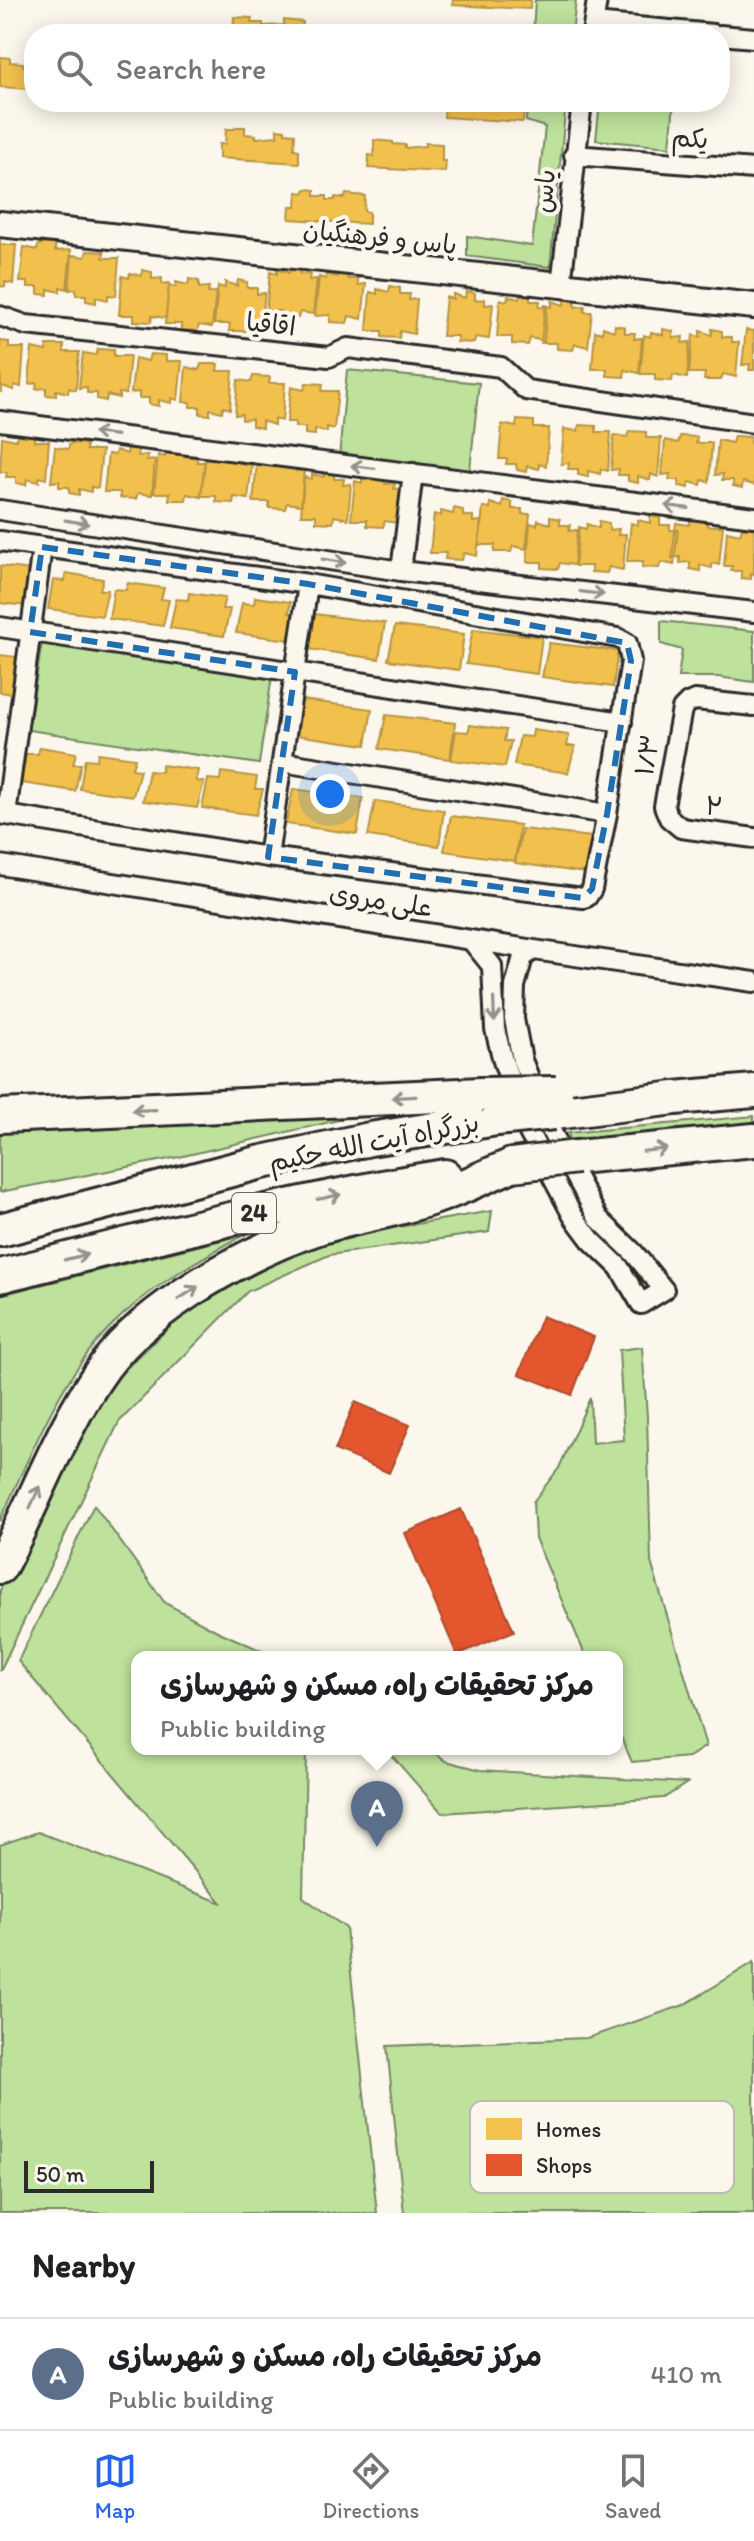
<!DOCTYPE html>
<meta charset="utf-8">
<style>
:root{--surface:#fff;--page:#f6f6f6;--text:#202124;--muted:#757577;--line:#e0e0e0;--accent:#2563eb}
body{margin:0;font-family:Itim,"Playpen Sans Arabic",sans-serif;background:var(--page);color:var(--text)}
.scale{position:absolute;left:24px;bottom:20px;width:130px;box-sizing:border-box;padding-left:8px;border:4px solid #2b2b2b;border-top:0;font-size:22px;line-height:28px;white-space:nowrap;color:#2b2b2b;-webkit-text-stroke:6px #fbf7ec;paint-order:stroke}
.you{position:absolute;left:330px;top:794px;width:28px;height:28px;margin:-20px;border:6px solid #fff;border-radius:50%;background:#1a73e8;box-shadow:0 0 0 12px #1a73e833}
.badge{display:grid;place-items:center;width:52px;height:52px;border-radius:50%;background:var(--accent);color:#fff;font-size:26px;font-weight:700}
.pin{position:absolute;translate:-50% -66px;filter:drop-shadow(0 2px 4px #0008)}
.pin::after{content:'';position:absolute;top:42px;width:28px;height:24px;background:inherit;clip-path:polygon(0 0,100% 0,50% 100%)}
.popup{position:absolute;left:131px;top:1651px;width:492px;height:104px;box-sizing:border-box;display:grid;place-content:center;border-radius:16px;background:var(--surface);filter:drop-shadow(0 2px 6px #0005);font-size:26px;white-space:nowrap;color:var(--muted)}
.popup b{font-size:30px;color:var(--text)}
.popup::after{content:'';position:absolute;left:50%;top:100%;margin-left:-16px;border:16px solid transparent;border-top-color:var(--surface)}
.list{margin:0;padding:0;list-style:none}
h2{display:flex;justify-content:space-between;align-items:center;height:104px;margin:0;padding:0 32px;font-size:34px}
h2 small{font-size:26px;font-weight:400;color:var(--muted)}
.list li{display:grid;grid-template-columns:52px 1fr auto;gap:24px;align-items:center;box-sizing:border-box;height:112px;padding:0 32px;border-top:2px solid var(--line)}
.list b{display:block;font-size:30px;white-space:nowrap}
.list p{margin:0;font-size:26px;white-space:nowrap;color:var(--muted)}
.list em{font-size:26px;font-style:normal;color:var(--muted)}
.icon{flex:none;width:44px;height:44px;fill:none;stroke:currentColor;stroke-width:2;stroke-linecap:round;stroke-linejoin:round}
.map{position:relative;flex:none;width:754px;height:2213px;overflow:hidden}
.search{position:absolute;background:var(--surface);box-shadow:0 4px 20px #0003;left:24px;right:24px;top:24px;height:88px;display:flex;align-items:center;gap:20px;box-sizing:border-box;padding:0 28px;border-radius:32px;color:var(--muted);font-size:30px}
.sheet{height:216px;background:var(--surface)}
nav{display:flex;justify-content:space-around;align-items:center;box-sizing:border-box;height:112px;border-top:2px solid var(--line);background:var(--surface);font-size:22px;color:var(--muted)}
nav a{display:grid;justify-items:center;gap:4px}
nav .on{color:var(--accent)}
.map>svg:first-child{display:block}
</style>
<div class="map">
<svg width="754" height="2213" viewBox="0 0 754 2213">
<rect width="100%" height="100%" fill="#fbf7ec"/>
<filter id="ink" filterUnits="userSpaceOnUse"><feTurbulence type="fractalNoise" baseFrequency=".0125" numOctaves="2"/><feDisplacementMap in="SourceGraphic" scale="16" xChannelSelector="R" yChannelSelector="G"/><feConvolveMatrix kernelMatrix="1 2 1 2 8 2 1 2 1" color-interpolation-filters="sRGB"/></filter>
<g filter="url(#ink)">
<path fill="#bee29c" stroke="#748664" stroke-width="2" d="M535,0H576L572,34H533Z
M527,102H566L550,267L467,256V236L532,246L545,127L526,121Z
M600,102H674L670,147L596,140Z
M347,370L479,383L470,470L339,458Z
M661,621L754,631V682L718,677H678L682,650L661,644Z
M42,642L272,676L259,764L28,730Z
M287,1116L343,1119L179,1157L0,1192V1127Z
M754,1116V1126L572,1144L568,1133Z
M492,1211L489,1232L329,1255L248,1291L119,1422L0,1671V1590L20,1556L54,1476L110,1384L182,1315L254,1268L303,1247L358,1234Z
M246,1234C197,1260 148,1288 109,1328C59,1380 30,1456 0,1521V1295Z
M642,1347L647,1416L651,1562L706,1746L689,1757L632,1762L617,1728V1657H586L535,1538L533,1502L559,1468L590,1398L592,1443L624,1440L619,1350Z
M94,1505L165,1603L219,1632L276,1657H137V1749H306L303,1897L346,1928L377,2213H0V1845L38,1832L222,1903L18,1661Z
M386,1749H431L446,1761L481,1770L687,1783L664,1798L442,1813Z
M754,1962V2213H404L387,2046L587,2038L684,2005Z"/>
<path fill="#f2c14e" stroke="#b69444" stroke-width="2" d="M453,0H531L530,9L452,5Z
M234,17L252,18L251,23H263V26L284,25V20L303,22L302,34H227V32H233Z
M0,57L10,58V62L23,63V66H31L32,64H34V89L0,87Z
M452,102H519V109H524L523,122L444,117L445,104H451Z
M236,127H245V134L256,135V138L277,136V129L285,130V133L295,134L294,149L299,150V163L219,158V144H225L226,129H235Z
M374,140L393,142V144L405,145V148L425,146V143L442,144V161H446L445,172L368,168L369,155L374,156Z
M306,189L315,190V196H327V200H335V197L345,198L346,194L365,196L364,211L369,212V224L289,219L290,206H296L297,192L304,193Z
M0,239V245H16L13,284L5,282V287L0,286Z
M39,244H55V251L71,250L67,289L60,287V292L48,289V295L38,294V287H28V282H20L24,247L37,250Z
M87,251L104,252L103,258H119L116,296L108,295V300L96,297V303L86,301V295H76V289L69,290L72,255L85,257Z
M290,266L300,268V274H310L309,280L317,279L313,314L300,312L298,318L282,317V311H266L270,272L277,274V269L289,273Z
M142,270L152,272V279L162,278V284L169,283L166,318L152,316L151,322L134,321V315H119L122,276L129,278L130,273L142,276Z
M338,271L348,273V279H358V285L366,284L362,319L349,316L347,323L330,322V315L315,316L319,277L326,279V274L338,277Z
M189,279L199,281V288L209,287L208,293L216,292L212,327L199,325L197,331L181,330V324H165L169,285L176,287V282L188,285Z
M238,280L247,282V288H257V294L265,293L261,328L248,325L246,331H229L230,324H214L218,286L225,288V282L237,286Z
M390,286L400,288V294H410L409,300L417,299L414,334L400,331L399,338L382,337V331H367L370,292L377,294V289L389,292Z
M466,291L475,293V300L485,299V305L493,304L489,339L476,337L474,343L457,342L458,336H442L446,297L453,299V294L465,298Z
M520,293L530,295V301H540L539,307L547,306L544,341L530,338L528,345L512,344V337H497L500,299L507,301L508,296L520,299Z
M565,298L575,300V307L585,306L584,312H592L588,347L575,344L573,350L557,349V343H541L545,305L552,307V301L564,305Z
M615,325L625,327V333H635L634,339L642,338L639,373L625,370L624,377L607,376V369H592L595,331L602,333L603,327L614,331Z
M663,329L673,331V338L683,337L682,343L690,342L687,378L673,375L672,381L655,380V374H640L644,335L650,337L651,332L663,335Z
M712,329L722,331V337H732V342H739L736,377L723,374L721,380H704L705,373H689L693,335L700,337V331L712,335Z
M746,330L754,331V370H749L750,364L742,365Z
M0,341L9,342V348H24L21,387L14,385V390L2,386L1,393Z
M47,345H64V352H79L76,390L69,388L68,393L56,390V396L46,395V388L36,389L37,383L29,384L32,348L46,351Z
M98,349L114,350V356H130L126,394L119,393V398L107,395L106,401L97,399V393H87V387L79,388L83,353L96,355Z
M150,354L166,355V361H182L178,400L171,398V403L159,400V406L149,404V398H139V392L131,393L135,358L148,361Z
M201,364H218L217,371H233L230,409L223,407L222,412L210,409V415L200,414V407H190V402H183L186,367L199,370Z
M253,376L270,377L269,383H285L282,421L274,419V425L262,421V428L252,426V419L242,420V414L235,415L238,380L251,382Z
M306,383L323,384L322,391H338L334,429L327,427V432L315,429V435L305,434V427H295V422H287L291,387L304,390Z
M517,420L534,421V428H549L546,466L539,464V469L527,466L526,472L517,470L516,464H506L507,459H499L502,424L516,427Z
M579,425L596,426V432H611L608,471L601,469L600,474L588,471V477L578,475V469H568L569,463L561,464L564,429L578,431Z
M629,431L646,432V438H661L658,477L651,474L650,480L638,476V483L628,481V475H618L619,469L611,470L614,435L627,437Z
M18,434H34V441H49L46,479L39,477V482L27,479L26,485L16,483V477H6L7,472H0L2,437L16,440Z
M680,436L697,437L696,443H712L709,482L702,480L701,485L689,482V488L679,486V480H669L670,474L662,475L665,440L678,443Z
M734,436L750,437V443H754V485L743,482L742,488L733,486V480H722L723,474L715,475L718,440L732,443Z
M70,443L86,444V450H102L98,488L91,487V492L79,489V495L69,493V487H59V481L51,482L55,447L68,449Z
M128,447L138,449V456L148,455L147,461L155,460L152,495L138,493L136,499L120,498V492H104L108,454L115,455L116,450L127,454Z
M177,449L187,450V457H197V462H205L201,497L187,494L186,500H169L170,493H154L158,455L165,457V452L177,455Z
M212,454L244,459V465L252,464L248,499L234,497L233,503L216,502V496H201L205,457L212,459Z
M264,460L297,465L296,471L304,470L301,505L287,503L285,509L269,508V502H253L257,463L264,465Z
M324,471L334,473V479H344L343,485L351,484L348,519L334,516L333,523L316,522V515H301L304,477L312,479V474L324,477Z
M375,475L384,477L385,484L395,483L394,489L402,488L398,523L385,521L383,527L367,526V520H351L355,481L362,483V478L374,481Z
M503,500L512,502V509H522V514H530L526,549L513,546L511,552H494L495,545H479L483,507L490,509V503L502,507Z
M454,508L463,510V516H473V522L481,521L477,556L464,553L462,560L445,559L446,553H430L434,514L441,516V511L453,514Z
M650,516L660,518V525H670V530H678L674,565L661,562L659,568L642,567L643,561H627L631,523L638,525V520L650,523Z
M550,517L560,519V525H570L569,531L577,530L574,565L560,563L558,569L542,568V562H527L530,523L537,525L538,520L550,524Z
M691,519L707,520V526H723L719,565L712,563V568L700,565V571L690,569V562L680,563V557L672,558L676,523L689,525Z
M599,521L609,523V530L619,529L618,535L626,534L623,570L609,567L607,573L591,572V566H575L579,527L586,529L587,524L599,528Z
M742,528H754V574L751,573V579L741,578V571H731L732,566H724L727,531L740,534Z
M0,566L32,570L26,606L0,603Z
M66,573L103,579L100,590H108L102,616L48,609L53,580L65,581Z
M128,583L164,588L161,599L169,600L163,626L109,619L114,589L126,590Z
M189,593L225,598L222,609H230L224,636L170,628L176,599L188,600Z
M255,597L291,602L289,613L297,614L290,640L236,633L242,603L254,604Z
M315,614L385,623L379,659L308,649Z
M395,626L464,634L459,670L388,660Z
M473,629L542,637L537,674L466,664Z
M549,643L618,651L613,687L542,677Z
M0,655L17,657L12,694L0,692Z
M302,700L372,709L366,745L295,735Z
M386,715L455,723L450,759L379,749Z
M470,725L506,730L504,741H511L505,767L451,760L456,731L468,732Z
M533,730L569,735L567,746H575L568,773L514,765L520,736L532,737Z
M40,747L76,753L73,764H81L75,791L21,783L26,754H38Z
M98,753L135,758L132,769L140,770L133,796L80,789L85,759L97,760Z
M162,765L198,770L196,781L204,782L197,808L143,801L149,771L161,772Z
M221,772L257,777L255,789H263L256,815L202,808L208,779L220,780Z
M293,789L363,798L357,834L286,824Z
M375,801L444,810L439,846L368,836Z
M451,816L520,825L515,861L444,851Z
M522,829L591,837L586,873L515,863Z"/>
<path fill="#e4572e" stroke="#ac4a2d" stroke-width="2" d="M542,1316L594,1337L572,1395L519,1374Z
M355,1402L410,1425L389,1473L335,1450Z
M461,1509L514,1631L457,1655L405,1533Z"/>
<g fill="none" stroke-linecap="round" stroke-linejoin="round">
<g stroke="#2b2b2b" stroke-width="24">
<path id="street" d="M594,23L713,34
M592,34L597,0
M720,35L754,38
M574,155L754,169
M561,285L582,102
M0,316L26,325L329,357L348,348L501,367L526,390L754,423
M0,421L754,517
M0,510L401,571L754,612
M0,541L308,584L618,638L627,643L631,661L607,814L592,889L587,897L583,898L268,857L0,814
M401,571L413,473
M0,627L622,722
M754,706L695,700L688,703L682,709L664,806L669,818L681,828L754,838
M282,762L607,814
M6,815L42,547
M268,857L308,584
M0,865L534,950L754,982
M471,940L492,966L495,1029L503,1061L527,1129L573,1216L591,1240L619,1267L641,1304L664,1290L634,1253L598,1218L549,1127L522,1060L514,1019L515,986L523,957L534,950"/>
</g>
<g stroke="#2b2b2b" stroke-width="30">
<path id="secondary" d="M0,224L754,306"/>
</g>
<g stroke="#2b2b2b" stroke-width="38">
<path id="highway" d="M554,1113L675,1098L754,1091
M0,1116L482,1094
M577,1157L754,1140
M0,1230L258,1163L370,1139L497,1119
M0,1276C148,1239 295,1200 445,1176
M0,1567C36,1501 60,1428 104,1367C148,1306 250,1250 321,1227C358,1216 397,1211 433,1198C460,1189 486,1176 512,1165"/>
</g>
<use href="#street" stroke="#fbf7ec" stroke-width="18"/>
<use href="#secondary" stroke="#fbf7ec" stroke-width="24"/>
<use href="#highway" stroke="#fbf7ec" stroke-width="32"/>
<g stroke="#2b2b2b" stroke-width="38" stroke-linecap="butt">
<path id="highway-bridge" d="M482,1094L556,1093
M497,1119L554,1113
M512,1165L577,1157"/>
</g>
<use href="#highway-bridge" stroke="#fbf7ec" stroke-width="32"/>
</g>
<defs><path id="oneway-shaft" d="M-6 0H5M1.5-3L5.5 0L1.5 3" fill="none" stroke-width="1.6" stroke-linecap="round" stroke-linejoin="round" transform="scale(2)"/></defs>
<g stroke="#93918c">
<use href="#oneway-shaft" transform="translate(105 434) rotate(-173)"/>
<use href="#oneway-shaft" transform="translate(363 467) rotate(-173)"/>
<use href="#oneway-shaft" transform="translate(677 507) rotate(-173)"/>
<use href="#oneway-shaft" transform="translate(77 522) rotate(9)"/>
<use href="#oneway-shaft" transform="translate(334 561) rotate(9)"/>
<use href="#oneway-shaft" transform="translate(592 593) rotate(7)"/>
<use href="#oneway-shaft" transform="translate(494 1010) rotate(88)"/>
<use href="#oneway-shaft" transform="translate(404 1097) rotate(177)"/>
<use href="#oneway-shaft" transform="translate(144 1110) rotate(178)"/>
<use href="#oneway-shaft" transform="translate(655 1150) rotate(-6)"/>
<use href="#oneway-shaft" transform="translate(329 1197) rotate(-12)"/>
<use href="#oneway-shaft" transform="translate(76 1257) rotate(-14)"/>
<use href="#oneway-shaft" transform="translate(188 1293) rotate(-33)"/>
<use href="#oneway-shaft" transform="translate(35 1497) rotate(-65)"/>
</g>
</g>
<path fill="none" stroke="#1f6fb2" stroke-width="6" stroke-dasharray="16 10" stroke-linejoin="round" d="M42,547L308,584L627,643L631,661L607,814L592,889L583,898L268,857L295,672L30,632Z"/>
<g text-anchor="middle" stroke-width="8" stroke-linejoin="round" paint-order="stroke">
<rect fill="#fbf7ec" stroke="#696865" stroke-width="2" x="232" y="1193" width="44" height="40" rx="6"/>
<g font-size="24" font-weight="bold" fill="#2b2b2b">
<text x="254" y="1221">24</text>
</g>
<g font-size="26" fill="#2b2b2b" stroke="#fbf7ec">
<text transform="translate(690 138) rotate(5)" y="9">یکم</text>
<text transform="translate(544 191) rotate(-84)" y="9">یاس</text>
<text transform="translate(380 237) rotate(6)" y="9">پاس و فرهنگیان</text>
<text transform="translate(271 324) rotate(6)" y="9">اقاقیا</text>
<text transform="translate(647 755) rotate(-80)" y="9">۱/۳</text>
<text transform="translate(714 806) rotate(8)" y="9">۲</text>
<text transform="translate(381 900) rotate(9)" y="9">علی مروی</text>
<text transform="translate(374 1142) rotate(-11)" y="9">بزرگراه آیت الله حکیم</text>
</g>
</g>
<rect x="470" y="2101" width="264" height="92" rx="12" fill="#fbf7ec" stroke="#bdbab2" stroke-width="2"/>
<rect x="486" y="2118" width="36" height="22" fill="#f2c14e"/>
<rect x="486" y="2154" width="36" height="22" fill="#e4572e"/>
<g font-size="22" fill="#2b2b2b">
<text x="536" y="2137">Homes</text>
<text x="536" y="2173">Shops</text>
</g>
</svg>
<div class="scale">50 m</div>
<div class="you"></div>
<div class="pin badge" style="left:377px;top:1847px;background:#5c6f8a">A</div>
<div class="popup"><b>مرکز تحقیقات راه، مسکن و شهرسازی</b>Public building</div>
<div class="search"><svg class="icon" aria-label="search" viewBox="0 0 24 24"><circle cx="10" cy="10" r="6"/><path d="M15 15l6 6"/></svg>Search here</div>
</div>
<section class="sheet">
<h2>Nearby<small></small></h2>
<ul class="list">
<li><span class="badge" style="background:#5c6f8a">A</span><div><b>مرکز تحقیقات راه، مسکن و شهرسازی</b><p>Public building</p></div><em>410 m</em></li>
</ul>
</section>
<nav>
<a class="on"><svg class="icon" aria-label="map" viewBox="0 0 24 24"><path d="M3 6l6-2 6 2 6-2v14l-6 2-6-2-6 2zM9 4v14M15 6v14"/></svg>Map</a>
<a><svg class="icon" aria-label="directions" viewBox="0 0 24 24"><path d="M12 3l9 9-9 9-9-9zM9 14v-3h6M13 9l2 2-2 2"/></svg>Directions</a>
<a><svg class="icon" aria-label="saved" viewBox="0 0 24 24"><path d="M7 4h10v16l-5-4-5 4z"/></svg>Saved</a>
</nav>
